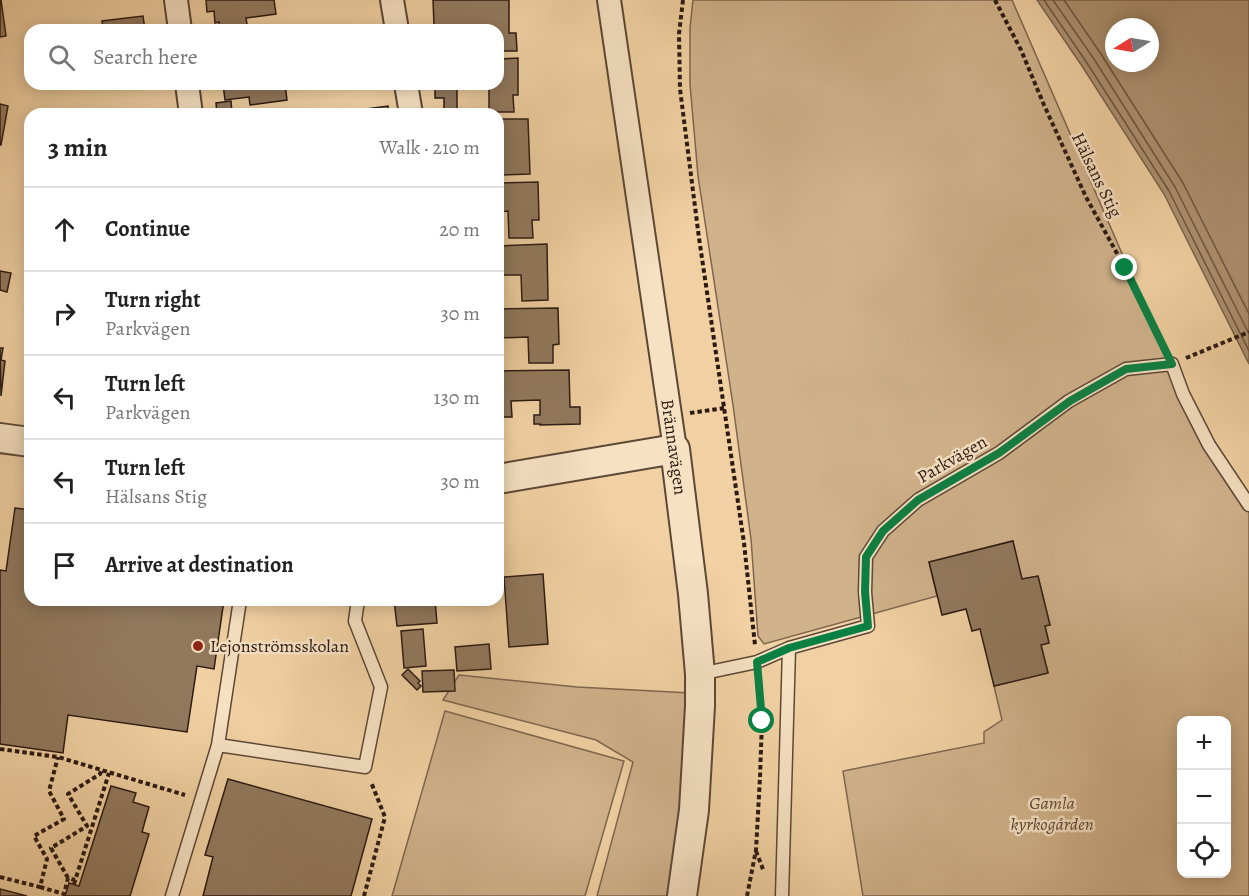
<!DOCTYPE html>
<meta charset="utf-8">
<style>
:root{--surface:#fff;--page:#f2f2f2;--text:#222;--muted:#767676;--line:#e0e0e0}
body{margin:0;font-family:Alegreya,serif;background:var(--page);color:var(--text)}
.controls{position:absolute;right:18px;bottom:18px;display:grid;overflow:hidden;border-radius:12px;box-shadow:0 3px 15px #0003}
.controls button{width:54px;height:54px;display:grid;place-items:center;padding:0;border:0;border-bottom:2px solid var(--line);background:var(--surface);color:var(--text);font:30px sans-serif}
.compass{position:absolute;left:1105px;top:18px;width:54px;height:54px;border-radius:50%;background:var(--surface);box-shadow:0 3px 15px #0003;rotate:259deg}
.stop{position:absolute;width:18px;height:18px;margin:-14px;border:4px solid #0b8043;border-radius:50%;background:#fff}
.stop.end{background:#0b8043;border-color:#fff;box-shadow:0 2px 6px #0008}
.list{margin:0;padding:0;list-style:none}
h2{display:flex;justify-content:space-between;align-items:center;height:78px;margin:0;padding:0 24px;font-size:26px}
h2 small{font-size:20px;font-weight:400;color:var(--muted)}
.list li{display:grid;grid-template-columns:39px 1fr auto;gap:18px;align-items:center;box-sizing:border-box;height:84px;padding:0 24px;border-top:2px solid var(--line)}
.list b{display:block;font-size:22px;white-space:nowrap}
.list p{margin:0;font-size:20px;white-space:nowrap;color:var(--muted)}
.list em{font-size:20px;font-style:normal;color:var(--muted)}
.icon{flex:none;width:33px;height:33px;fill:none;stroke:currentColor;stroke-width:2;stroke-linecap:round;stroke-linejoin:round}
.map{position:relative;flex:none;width:1249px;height:896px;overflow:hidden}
.search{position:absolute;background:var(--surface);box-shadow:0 3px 15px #0003;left:24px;top:24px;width:480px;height:66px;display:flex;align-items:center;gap:15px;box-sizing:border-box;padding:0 21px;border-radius:18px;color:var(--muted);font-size:22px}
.panel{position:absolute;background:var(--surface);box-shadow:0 3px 15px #0003;left:24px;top:108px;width:480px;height:498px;border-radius:18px}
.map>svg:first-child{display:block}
</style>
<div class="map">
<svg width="1249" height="896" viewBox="0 0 1249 896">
<rect width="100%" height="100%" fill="#f1d1a3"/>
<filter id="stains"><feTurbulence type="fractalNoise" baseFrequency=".00333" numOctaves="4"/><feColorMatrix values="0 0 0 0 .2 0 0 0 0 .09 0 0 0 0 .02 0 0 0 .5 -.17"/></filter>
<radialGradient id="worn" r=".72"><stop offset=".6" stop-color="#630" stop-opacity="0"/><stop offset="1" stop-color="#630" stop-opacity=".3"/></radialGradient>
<path fill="#d0b28b" stroke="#7e664f" stroke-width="1.5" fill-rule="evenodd" d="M693,0H1012L1183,394L1249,513V896H863L843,771L984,743V732L1002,720L994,686L1048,673L1041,645L1049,643L1045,626L1050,625L1038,576L1022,579L1012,541L929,562L937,596L764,644L758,636L751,539L733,405L698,176L690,84V28ZM1182,720H1226V874H1182Z
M459,675L577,687L691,693L674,896H597L633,762L596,740L443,700Z
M445,711L624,761L585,896H392Z"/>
<path fill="#ae9372" stroke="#7a634c" stroke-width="1.5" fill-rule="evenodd" d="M1037,0H1249V364L1164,194L1082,66ZM1114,27H1150V63H1114Z"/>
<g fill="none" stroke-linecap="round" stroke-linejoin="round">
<path stroke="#6d5642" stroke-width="1.5" d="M1044,0L1087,63L1169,191L1249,351
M1053,0L1094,59L1175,187L1249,334
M1064,0L1101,54L1183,183L1249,314"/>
</g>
<path fill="#92795e" stroke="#2c1a13" stroke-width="1.5" d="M0,0H1L6,36L0,37Z
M206,0H274L276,14L246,18L248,30H220L219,22L215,23L214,11L207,12Z
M433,0H509V33H516L517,51H498V30H478V26H443V30H425V25H434Z
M143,16L145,30H103L102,21Z
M518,58V95H513L514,112H489V87L457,88V114H444V98H435V86H443V84H498V59Z
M223,84H285L287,100L250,105L249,97L225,100Z
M231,101L232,112L217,114L216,103Z
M0,104L8,106L1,145H0Z
M388,106L389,114H328Z
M498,119H528L530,174L502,175L501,149H498Z
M538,182L539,220H532L533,238H509L508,211L498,212V183Z
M547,244L548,300L522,301L521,275H498V246Z
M0,271L11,273L7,292L0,290Z
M558,308L559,344L553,345V363H529L528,337L498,338V309Z
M0,348H3L1,360L5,361L1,396Z
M569,370L570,407H580V424L540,425V424H534V415H540V400L511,401L512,417H498V371Z
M15,508L30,510V600H224L214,669L197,666L187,732L68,715L63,753L0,744V570L6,571Z
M1013,541L1022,579L1038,576L1050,625L1045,626L1049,643L1041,645L1048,673L994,686L980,629L972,631L966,609L942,615L929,562Z
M543,574L548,644L509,647L504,577Z
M394,600H435L437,623L397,626Z
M423,629L426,666L404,668L401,631Z
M489,644L491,669L457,671L455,647Z
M408,669L420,681L418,683L421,686L417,690L402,675Z
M454,670L455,691L423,692L422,671Z
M228,779L372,819L351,896H203L213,857L205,855Z
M111,786L136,793L133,802L149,807L142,832L149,834L130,896H65L69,883L79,886Z
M0,889L27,896H0Z"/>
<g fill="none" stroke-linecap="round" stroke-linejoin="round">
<g stroke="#5d4837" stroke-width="15">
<path id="service" d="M700,674L757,662L789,648L868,626L865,592L866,557L883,531L918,500L999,453L1069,401L1126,369L1172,364L1183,394L1209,445L1249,505
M218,745L365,767L381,687L355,621L358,600
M172,896L218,745L240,600
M782,896L789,648"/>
</g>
<g stroke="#5d4837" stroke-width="26">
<path id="minor" d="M176,0L180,30
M392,0L397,30
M609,0L675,449
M187,84L191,114
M406,84L411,114"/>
</g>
<g stroke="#5d4837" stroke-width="32">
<path id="tertiary" d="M0,438L30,442
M498,479L675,449L693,594L700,674V706L694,810L682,896"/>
</g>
<path stroke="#2c1a13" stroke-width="4" stroke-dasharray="4.5 3" stroke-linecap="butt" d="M683,0L679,34L680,89L699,238L744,543L755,645
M995,0L1021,50L1044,105L1086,197L1125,268L1165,348
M1186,358L1249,332
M690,413L725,408
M0,749L58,757L185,795
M756,851L764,872
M0,877L40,887L47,859L34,836L64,819L49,791L58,757
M68,878L51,848L87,826L68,794L100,774L102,770
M74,884L109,773
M40,887L64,894L68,878L75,880
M364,896L385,817L371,782
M747,896L756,850L760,777L762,721L758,679"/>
<use href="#service" stroke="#f6e1c3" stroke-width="12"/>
<use href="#minor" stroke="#f6e1c3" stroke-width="22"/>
<use href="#tertiary" stroke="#f6e1c3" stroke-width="28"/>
</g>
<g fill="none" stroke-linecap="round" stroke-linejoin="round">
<path stroke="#0b8043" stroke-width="8" d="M762,721L757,662L789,648L868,626L865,592L866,557L883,531L918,500L999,453L1070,401L1126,369L1172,364L1125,268"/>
</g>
<circle fill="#8f2418" stroke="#f6e1c3" stroke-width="2" cx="198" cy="646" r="6"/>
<g text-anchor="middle" stroke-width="5" stroke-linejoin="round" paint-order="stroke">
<g font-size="18" fill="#2c1a13" stroke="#f6e1c3">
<text transform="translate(1097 175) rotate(64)" y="6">Hälsans Stig</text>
<text transform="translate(674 447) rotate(82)" y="6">Brännavägen</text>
<text transform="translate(952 459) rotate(-30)" y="6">Parkvägen</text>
</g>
<g font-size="18" fill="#2c1a13" stroke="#f6e1c3" text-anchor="start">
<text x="210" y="652">Lejonströmsskolan</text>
</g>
<g font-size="18" font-style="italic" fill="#5d4837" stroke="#f6e1c3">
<text x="1052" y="809">Gamla<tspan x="1052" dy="21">kyrkogården</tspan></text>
</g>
</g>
<rect width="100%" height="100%" filter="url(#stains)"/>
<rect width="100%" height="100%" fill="url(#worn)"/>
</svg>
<div class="controls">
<button>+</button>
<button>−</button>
<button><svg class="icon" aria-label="locate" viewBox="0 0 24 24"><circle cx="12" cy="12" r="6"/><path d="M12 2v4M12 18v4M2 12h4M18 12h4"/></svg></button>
</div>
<svg class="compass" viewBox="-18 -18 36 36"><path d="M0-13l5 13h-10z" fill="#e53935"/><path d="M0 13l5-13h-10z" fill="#767676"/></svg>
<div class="stop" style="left:762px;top:721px"></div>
<div class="stop end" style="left:1125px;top:268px"></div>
<div class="search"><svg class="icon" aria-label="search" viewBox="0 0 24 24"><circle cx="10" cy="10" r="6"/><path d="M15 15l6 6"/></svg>Search here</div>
<section class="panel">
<h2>3 min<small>Walk · 210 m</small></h2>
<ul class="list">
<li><svg class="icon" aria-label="ahead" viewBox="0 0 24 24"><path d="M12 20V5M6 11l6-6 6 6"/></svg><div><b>Continue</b></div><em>20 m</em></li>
<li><svg class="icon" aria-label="right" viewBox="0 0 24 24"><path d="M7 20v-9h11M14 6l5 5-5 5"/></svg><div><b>Turn right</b><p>Parkvägen</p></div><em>30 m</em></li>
<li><svg class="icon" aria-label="left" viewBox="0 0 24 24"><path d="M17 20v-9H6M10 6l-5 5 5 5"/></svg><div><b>Turn left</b><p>Parkvägen</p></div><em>130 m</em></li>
<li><svg class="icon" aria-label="left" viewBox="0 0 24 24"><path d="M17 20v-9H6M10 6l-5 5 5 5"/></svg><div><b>Turn left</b><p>Hälsans Stig</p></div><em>30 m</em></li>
<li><svg class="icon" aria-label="arrive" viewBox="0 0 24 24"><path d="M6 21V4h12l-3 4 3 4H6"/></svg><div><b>Arrive at destination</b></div></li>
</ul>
</section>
</div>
